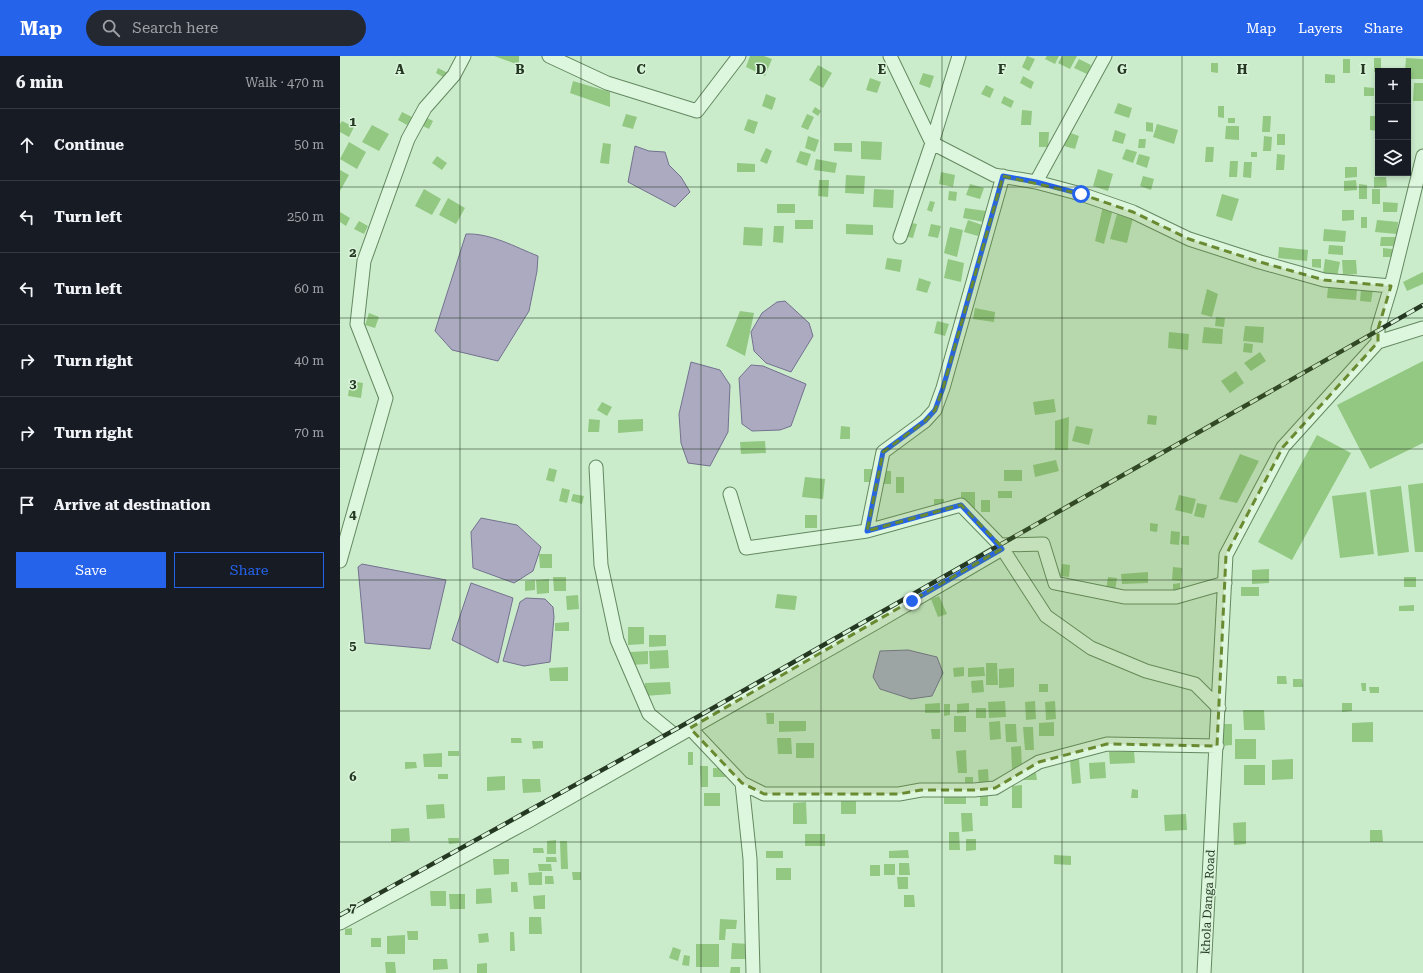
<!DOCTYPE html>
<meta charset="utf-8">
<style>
:root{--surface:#171b24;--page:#242831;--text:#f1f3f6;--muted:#9ea1a6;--line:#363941;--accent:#2563eb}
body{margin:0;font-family:"Roboto Serif",serif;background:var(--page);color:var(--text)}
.controls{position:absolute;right:12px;top:12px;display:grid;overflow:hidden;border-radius:0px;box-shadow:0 2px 6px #0003}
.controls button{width:36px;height:36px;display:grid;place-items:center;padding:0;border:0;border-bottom:1px solid var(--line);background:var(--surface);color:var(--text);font:20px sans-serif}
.stop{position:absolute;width:12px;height:12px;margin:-9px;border:3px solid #2563eb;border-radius:50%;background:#fff}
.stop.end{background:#2563eb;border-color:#fff;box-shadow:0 1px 4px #0008}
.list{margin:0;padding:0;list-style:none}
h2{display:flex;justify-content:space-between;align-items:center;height:52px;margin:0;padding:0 16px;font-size:17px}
h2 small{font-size:13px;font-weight:400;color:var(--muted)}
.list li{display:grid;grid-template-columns:26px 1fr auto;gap:12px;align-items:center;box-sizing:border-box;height:72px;padding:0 16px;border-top:1px solid var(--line)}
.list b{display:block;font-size:15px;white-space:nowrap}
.list em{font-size:13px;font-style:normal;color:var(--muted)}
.actions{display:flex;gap:8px;padding:12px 16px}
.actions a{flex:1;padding:9px 0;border:1px solid var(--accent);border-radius:0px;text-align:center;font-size:14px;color:var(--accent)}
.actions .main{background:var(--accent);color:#fff}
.icon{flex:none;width:22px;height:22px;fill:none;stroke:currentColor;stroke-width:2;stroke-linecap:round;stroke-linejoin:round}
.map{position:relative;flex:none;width:1083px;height:917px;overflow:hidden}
header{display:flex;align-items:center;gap:24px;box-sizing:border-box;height:56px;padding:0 20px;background:var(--accent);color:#fff}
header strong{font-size:19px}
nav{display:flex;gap:22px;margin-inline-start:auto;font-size:14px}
.search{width:280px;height:36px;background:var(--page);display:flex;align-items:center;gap:10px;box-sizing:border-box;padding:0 14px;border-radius:22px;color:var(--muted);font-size:15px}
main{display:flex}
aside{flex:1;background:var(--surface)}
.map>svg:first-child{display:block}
</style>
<header>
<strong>Map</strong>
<div class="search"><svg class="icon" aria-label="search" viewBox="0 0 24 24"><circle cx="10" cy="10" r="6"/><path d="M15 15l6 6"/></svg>Search here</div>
<nav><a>Map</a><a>Layers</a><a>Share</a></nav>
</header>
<main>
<aside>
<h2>6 min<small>Walk · 470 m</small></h2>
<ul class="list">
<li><svg class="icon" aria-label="ahead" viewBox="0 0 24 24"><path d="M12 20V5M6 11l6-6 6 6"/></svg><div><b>Continue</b></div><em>50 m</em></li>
<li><svg class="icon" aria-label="left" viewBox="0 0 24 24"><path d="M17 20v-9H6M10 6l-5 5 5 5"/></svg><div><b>Turn left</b></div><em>250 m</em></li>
<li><svg class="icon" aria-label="left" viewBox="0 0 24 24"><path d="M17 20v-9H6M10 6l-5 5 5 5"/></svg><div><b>Turn left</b></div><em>60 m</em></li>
<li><svg class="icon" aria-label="right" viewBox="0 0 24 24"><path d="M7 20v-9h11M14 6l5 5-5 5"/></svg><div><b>Turn right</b></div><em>40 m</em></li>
<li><svg class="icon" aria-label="right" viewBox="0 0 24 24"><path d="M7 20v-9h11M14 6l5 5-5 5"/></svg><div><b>Turn right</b></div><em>70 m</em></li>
<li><svg class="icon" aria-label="arrive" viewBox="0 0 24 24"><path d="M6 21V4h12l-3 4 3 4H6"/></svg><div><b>Arrive at destination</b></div></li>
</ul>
<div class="actions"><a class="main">Save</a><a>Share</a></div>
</aside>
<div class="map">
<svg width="1083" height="917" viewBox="0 0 1083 917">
<rect width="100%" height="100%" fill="#caeccb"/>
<path fill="#abaac1" stroke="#74718f" d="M295,90L309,95L325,96L329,109L341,121L350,136L335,151L288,126Z
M126,178C151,177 175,191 198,200L197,215L189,255L158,305L112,294L95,275Z
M445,245L469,267L473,280L451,316L426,307L414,295L411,276L422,257L437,246Z
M351,306L380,314L390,329L388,376L370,410L348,407L341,387L339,358Z
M411,309L423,310L466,328L451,370L440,374L412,375L402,368L399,322Z
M141,462L177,469L201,491L193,515L174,527L133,512L131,476Z
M22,508L106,524L90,593L25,587L18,511Z
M131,527L173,542L158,607L112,584Z
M186,542L205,543L213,551L214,561L210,606L184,610L163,605L180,546Z
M568,594L597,601L603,617L592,640L571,643L540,633L533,621L540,595Z"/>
<path fill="#92c882" d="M154,0H179V9Z
M410,0H424L432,3L425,20L406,11Z
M687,0L695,3L689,15L682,11Z
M707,0H719L715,8L705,3Z
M722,0H737L730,13L718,7Z
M1034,2H1041V15H1038V16H1034Z
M1066,2L1083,3V23H1068V15H1065Z
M739,3L751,9L747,18L734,12Z
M1003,3H1010V17H1003Z
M871,7H878V17L871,16Z
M478,9L492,17L483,32L469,24Z
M98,12L108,17L105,22L96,17Z
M583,17L594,20L590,32L579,28Z
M985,18L995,19V27H985Z
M683,20L694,26L691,33L680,27Z
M530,22L541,26L537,37L526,34Z
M233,25L270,36V51L230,37Z
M1068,27H1070V42H1068Z
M1074,27H1083V45H1073Z
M646,29L654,33L650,42L641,38Z
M1024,31L1034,32V40H1024Z
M426,38L436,42L432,54L422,50Z
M664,40L674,45L671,52L661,47Z
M778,47L792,52L789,62L774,57Z
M878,50H884V62L878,61Z
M475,51L481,55L478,60L472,56Z
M682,54L692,55L691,69H681Z
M62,56L72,61L67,69L58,64Z
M286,58L297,61L293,73L282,70Z
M467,58L474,61L468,74L461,71Z
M923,60H931L930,76H922Z
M1030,60H1038V75L1030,74Z
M85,61L93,65L89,73L81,69Z
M888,62H895V67H888Z
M408,63L418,66L414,78L404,74Z
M2,65L14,71L9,81L0,76V68Z
M806,66L813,67V76L806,75Z
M817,68L838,74L834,88L813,81Z
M32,69L49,78L39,95L22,86Z
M886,70H899V84L885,83Z
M775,74L786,78L783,88L772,85Z
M699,76H709L708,91H699Z
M728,76L739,80L735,93L724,90Z
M937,78H945V89H937Z
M468,80L479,84L475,96L465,92Z
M924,80L932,81L931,95H923Z
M799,83H806L805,92H798Z
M521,85L542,86L541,104L521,103Z
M9,86L26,96L17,113L0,103Z
M263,87L271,88L269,108L260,107Z
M494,87H512V96L494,95Z
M866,91H874L873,106H865Z
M426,92L432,95L427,108L420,105Z
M786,93L797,96L793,107L782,103Z
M460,95L471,98L467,110L456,106Z
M911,96H917V101H911Z
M799,98L810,101L807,112L796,108Z
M937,98L945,99L944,114H936Z
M97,100L107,107L102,114L92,107Z
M476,103L497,107L495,117L474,114Z
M890,105H898L897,121H889Z
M904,106H912L911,122L903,121Z
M397,107L415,108V116H397Z
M1005,111H1017V121L1005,122Z
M758,113L773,118L768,135L753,130Z
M0,114L9,119L0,135Z
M601,116L615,119L613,131L599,128Z
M506,119L525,120L524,138L505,137Z
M803,120L814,123L811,134L800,130Z
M1034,121H1046L1047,131L1034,132Z
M479,124H489L488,141L478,140Z
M1016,124L1017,134L1004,135V125Z
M630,128L644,132L640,143L626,139Z
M1019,128L1027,129V143H1019Z
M84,133L101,143L92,159L75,150Z
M534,133L554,134L553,152L533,151Z
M1032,133H1040V148H1032Z
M609,135L617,136L616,145L608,144Z
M882,138L899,143L892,165L876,160Z
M108,142L125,152L116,168L99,159Z
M590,145L595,146L592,156L587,154Z
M1043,146L1058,147L1057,156H1043Z
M437,148H455V157H437Z
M763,150L773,153L764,188L755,185Z
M625,152L646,155L644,166L623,162Z
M1002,154H1014V164L1002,165Z
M0,156L10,162L6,170L0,166Z
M777,158L793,162L787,187L770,183Z
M1021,161H1027V172H1021Z
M455,164H473V173H455Z
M628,164L642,169L638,180L624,176Z
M1037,164L1058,166L1057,178L1035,176Z
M19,165L28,170L24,178L14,173Z
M566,166L577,168L573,182L563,180Z
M506,168L533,169V179L506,178Z
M591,168L601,170L598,182L588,180Z
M434,170H444L443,187L433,186Z
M404,171L423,172L422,190L403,189Z
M610,171L623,174L617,201L604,197Z
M984,173L1006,175L1005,186L983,185Z
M1041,181H1055V190H1040Z
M989,189L1003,190V199L988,198Z
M939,191L968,194L967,205L938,202Z
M1043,192L1052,193V201H1043Z
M547,202L562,204L560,216L545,213Z
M608,203L624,207L621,226L604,222Z
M972,203H981V212L972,211Z
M985,203L1000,206L997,221L983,218Z
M1002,204H1016L1017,218L1003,219Z
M1083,216V228L1067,235L1063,226Z
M579,222L591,226L587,237L576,234Z
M988,231L1017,234L1016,244L987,242Z
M867,233L878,238L872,261L861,258Z
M1021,233L1033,234L1031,246L1020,245Z
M635,252L655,256L654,266L633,263Z
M400,255L414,257L405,300L386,290Z
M29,257L39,261L35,272L25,269Z
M876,261L885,262L884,271L875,270Z
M597,265L609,268L605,280L594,277Z
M905,270L924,271L923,287L903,285Z
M864,271L883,273L882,288L862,287Z
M829,276L849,278L848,294L828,292Z
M904,287L913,288L912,297L903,296Z
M920,296L926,305L911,315L904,307Z
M1083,305V387L1030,413L997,349Z
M896,315L904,327L890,337L881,325Z
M10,325L23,327L21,342L8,340Z
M714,343L716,356L695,359L693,346Z
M262,346L272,351L267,360L257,354Z
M808,359L817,360L816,369L807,368Z
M729,361L728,394H715V365Z
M249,363L260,364L259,376H248Z
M303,363V375L278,377V364Z
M501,370L510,371V383H500Z
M736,370L753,373L749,389L732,385Z
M977,379L1011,397L952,504L918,486Z
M425,385L426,397L401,398L400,386Z
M900,398L919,405L897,447L879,443Z
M716,404L719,415L695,421L693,409Z
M209,412L217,414L214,426L206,424Z
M524,413H532V426H524Z
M664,414H682V425H664Z
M538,415H551V428H538Z
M465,421L485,423L483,443L462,441Z
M556,421H564V437H556Z
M1083,427V496H1075L1068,429Z
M1061,430L1069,496L1038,500L1030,434Z
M222,432L230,434L227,447L219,445Z
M658,435H672V442H658Z
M621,436H635V459H621Z
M1026,436L1034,498L1000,502L992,440Z
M233,438L244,440L242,448L231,445Z
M839,439L856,443L852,458L835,454Z
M594,443H604V453H594Z
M641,444H650V456H641Z
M857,447L867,449L864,462L854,460Z
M465,459H477V472H465Z
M810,467L818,468L817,476L810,475Z
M831,475L840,476L839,489L830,488Z
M842,480H849V489L841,488Z
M199,498H212V512H200Z
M722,508L730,509L729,521L720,520Z
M833,511L842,512L841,525L832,524Z
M929,513V527L912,528V514Z
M808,516V527L782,528L781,518Z
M213,521H226V535H214Z
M768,521L777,522L775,535L766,534Z
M1064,521H1076V531H1064Z
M209,523V537L197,538L196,524Z
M195,524V534L185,535V525Z
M840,527V537L833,538V528Z
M901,531H919V540H901Z
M437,538L457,540L455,554L435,552Z
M238,539L239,553L227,554L226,540Z
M599,540L607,558L598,561L591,543Z
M1074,549V555H1059V550Z
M229,566V575H215V567Z
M288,571H304V588L288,589Z
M309,579H326V590L309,591Z
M328,594L329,612L310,613L309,595Z
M308,595V608L290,609V596Z
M646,607H657L658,629H646Z
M228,611V625H210L209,612Z
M624,611V620L614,621L613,612Z
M644,611L645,620L628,621V612Z
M674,612V631L659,632V613Z
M937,620H946L947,628H937Z
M953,623H962L963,631H953Z
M643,624L644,636L632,637L631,625Z
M330,626L331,638L305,640V627Z
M1021,627H1026V635H1022Z
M699,628H708V636H699Z
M1029,631H1039V637H1030Z
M665,645L666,661L649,662L648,646Z
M695,645L696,663L686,664L685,646Z
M715,645L716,663L706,664L705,646Z
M600,647V657H585V648Z
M629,647V656L617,657V648Z
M1002,647H1012V655L1002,656Z
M604,648H610V659L604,660Z
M636,652H646V662H636Z
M903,654H924L925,674H904Z
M426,657H434V668H427Z
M614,660H626V676H614Z
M439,665H466V675L439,676Z
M660,665L661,683L650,684L649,666Z
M714,666V680H699V667Z
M1033,666V686H1012V667Z
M665,668H676L677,686H666Z
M880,668H892V689L880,690Z
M683,671H693L694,694H685Z
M591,673H600V683H592Z
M171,682H181L182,687H171Z
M437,682H451L452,698H438Z
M895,683H916V703H895Z
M192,685H203V692L193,693Z
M456,687H474V702H456Z
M681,690L682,713H672L671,691Z
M626,694L627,717H618L616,695Z
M108,695H119V700H108Z
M794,695L795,707L770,708L769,696Z
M348,696H353V709H348Z
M102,697V711H84L83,698Z
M739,703L741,727L732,728L730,704Z
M953,703V723L932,724V704Z
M65,706H76L77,712L65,713Z
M765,706L766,722L750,723L749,707Z
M904,709H925V729H904Z
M360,710H368V731H361Z
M373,712H386V721H373Z
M648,713L649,731L639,732L638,714Z
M683,717H696L697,724H684Z
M98,718H108V723H98Z
M165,720V734L147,735V721Z
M625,721H633V732H625Z
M182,723H200L201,736L183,737Z
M682,729V752H672V730Z
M792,733L798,734V742H791Z
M364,737H380V750H364Z
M604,737H626V748H604Z
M648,738V750H640V739Z
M501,743H516V758H501Z
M466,746L467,768H453V747Z
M104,748L105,762L87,763L86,749Z
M621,757H632L633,775L622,776Z
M846,758L847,774L825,775L824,759Z
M906,766V788L894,789L893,767Z
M69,772L70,785L51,786V773Z
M1030,774H1042L1043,786H1030Z
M609,776H619L620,794H609Z
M465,778H485V790H465Z
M108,782H119V787L109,788Z
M626,783H636V794L626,795Z
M216,784V798H207V785Z
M220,785H227L228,813H221Z
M193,792H203L204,797H193Z
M568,794L569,802H549V795Z
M426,795H443V802H426Z
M714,799L731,800V809L714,808Z
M206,801H216L217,806H206Z
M153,803H169V818L154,819Z
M559,807H569L570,819H559Z
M198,808H211L212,815H199Z
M544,808H555V819H544Z
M530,809H540V820H530Z
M436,812H451V824H436Z
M202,816V829H189L188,817Z
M232,816H241V824H233Z
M205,820H213L214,828H205Z
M557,821H568V833H558Z
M171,826H177L178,836H171Z
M151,832L152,847L136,848V833Z
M90,835H106V850H91Z
M109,838H125V853H110Z
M205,839V853H194L193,840Z
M564,839H574L575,851H564Z
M189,861H201L202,878H189Z
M380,863L397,864L396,873H386L385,884H379Z
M12,872V879H5V873Z
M67,875H78V884H68Z
M170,876H174L175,895H170Z
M148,877L149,886L139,887L138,878Z
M65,879V898H47V880Z
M31,882H41V891H31Z
M392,887L410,888V903H391Z
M356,888H379V911H356Z
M333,891L341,894L338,905L329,902Z
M344,899L350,900L349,910L342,909Z
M93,903H107L108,913L93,914Z
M45,906H55L56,917H46Z
M147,907V917H137V908Z
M391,911H400V917H390Z"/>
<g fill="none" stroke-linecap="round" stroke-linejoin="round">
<g stroke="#64885f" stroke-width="15">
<path id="street" d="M209,0L267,27L357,55L399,0
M550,0L592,87L654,119L696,126L765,0
M696,126L741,138L793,156L849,183L920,206L984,224L1051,230
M560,181L592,87L619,0
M1038,286V273L1051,230L1083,100
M256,411L261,509L277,584L309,658L331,676L337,679
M390,438L406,492L527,475L621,449L660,489L706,560L751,592L806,615L855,628L879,652
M527,475L543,396L585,365L595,354L603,332L663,120
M660,489L703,488L715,527L784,541H836L885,527
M0,505L46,342L17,268L24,205L68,83L85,52L114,19L124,0
M350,672L402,727L410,803L413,917
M402,727L424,738H559L581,734H634L655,732L699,706L767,688L877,690
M0,867L185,767L537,566L662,493
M864,917L886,499L943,391L1038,286L1083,272"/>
</g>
<use href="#street" stroke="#ddf7de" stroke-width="13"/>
<g stroke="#253922" stroke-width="4.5">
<path id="rail" d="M0,859L338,672L515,571L1083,249"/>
</g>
<use href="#rail" stroke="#d9f4da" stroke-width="3" stroke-dasharray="9" stroke-linecap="butt"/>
</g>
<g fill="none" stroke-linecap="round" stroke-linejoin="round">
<path stroke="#2563eb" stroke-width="5" d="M572,545L662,493L621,449L527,475L543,396L585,365L595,354L603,332L663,120L696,126L741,138"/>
</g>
<path fill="#6a8a31" fill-opacity="0.2" stroke="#6a8a31" stroke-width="3" stroke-dasharray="8 5" stroke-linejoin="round" d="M663,120L741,138L793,156L849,183L920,206L984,224L1051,230L1038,273V286L943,391L886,499L877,690L767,688L699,706L655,732L634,734H581L559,738H424L402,727L350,672L663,492L621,449L527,475L543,396L585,365L595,354L603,332Z"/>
<path fill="none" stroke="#253922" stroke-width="1" stroke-opacity="0.55" d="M120,0V917M241,0V917M361,0V917M481,0V917M602,0V917M722,0V917M842,0V917M963,0V917M0,131H1083M0,262H1083M0,393H1083M0,524H1083M0,655H1083M0,786H1083"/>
<g text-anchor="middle" stroke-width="3" stroke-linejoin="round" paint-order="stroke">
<g font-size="12" fill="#253922" stroke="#d9f4da">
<text transform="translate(868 846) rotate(-87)" y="4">khola Danga Road</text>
</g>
</g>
<g font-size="13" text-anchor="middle" font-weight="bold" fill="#253922" stroke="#d9f4da" stroke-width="3" stroke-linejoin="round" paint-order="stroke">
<text x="60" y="18">A</text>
<text x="180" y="18">B</text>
<text x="301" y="18">C</text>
<text x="421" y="18">D</text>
<text x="542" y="18">E</text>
<text x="662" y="18">F</text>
<text x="782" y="18">G</text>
<text x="902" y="18">H</text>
<text x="1023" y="18">I</text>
<text x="13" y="70">1</text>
<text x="13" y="201">2</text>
<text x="13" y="332">3</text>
<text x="13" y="463">4</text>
<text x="13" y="594">5</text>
<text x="13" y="725">6</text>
<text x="13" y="856">7</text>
</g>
</svg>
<div class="controls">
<button>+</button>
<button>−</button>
<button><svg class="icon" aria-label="layers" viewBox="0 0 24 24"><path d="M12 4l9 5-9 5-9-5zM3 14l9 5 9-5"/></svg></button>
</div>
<div class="stop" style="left:741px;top:138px"></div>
<div class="stop end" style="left:572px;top:545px"></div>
</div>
</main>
